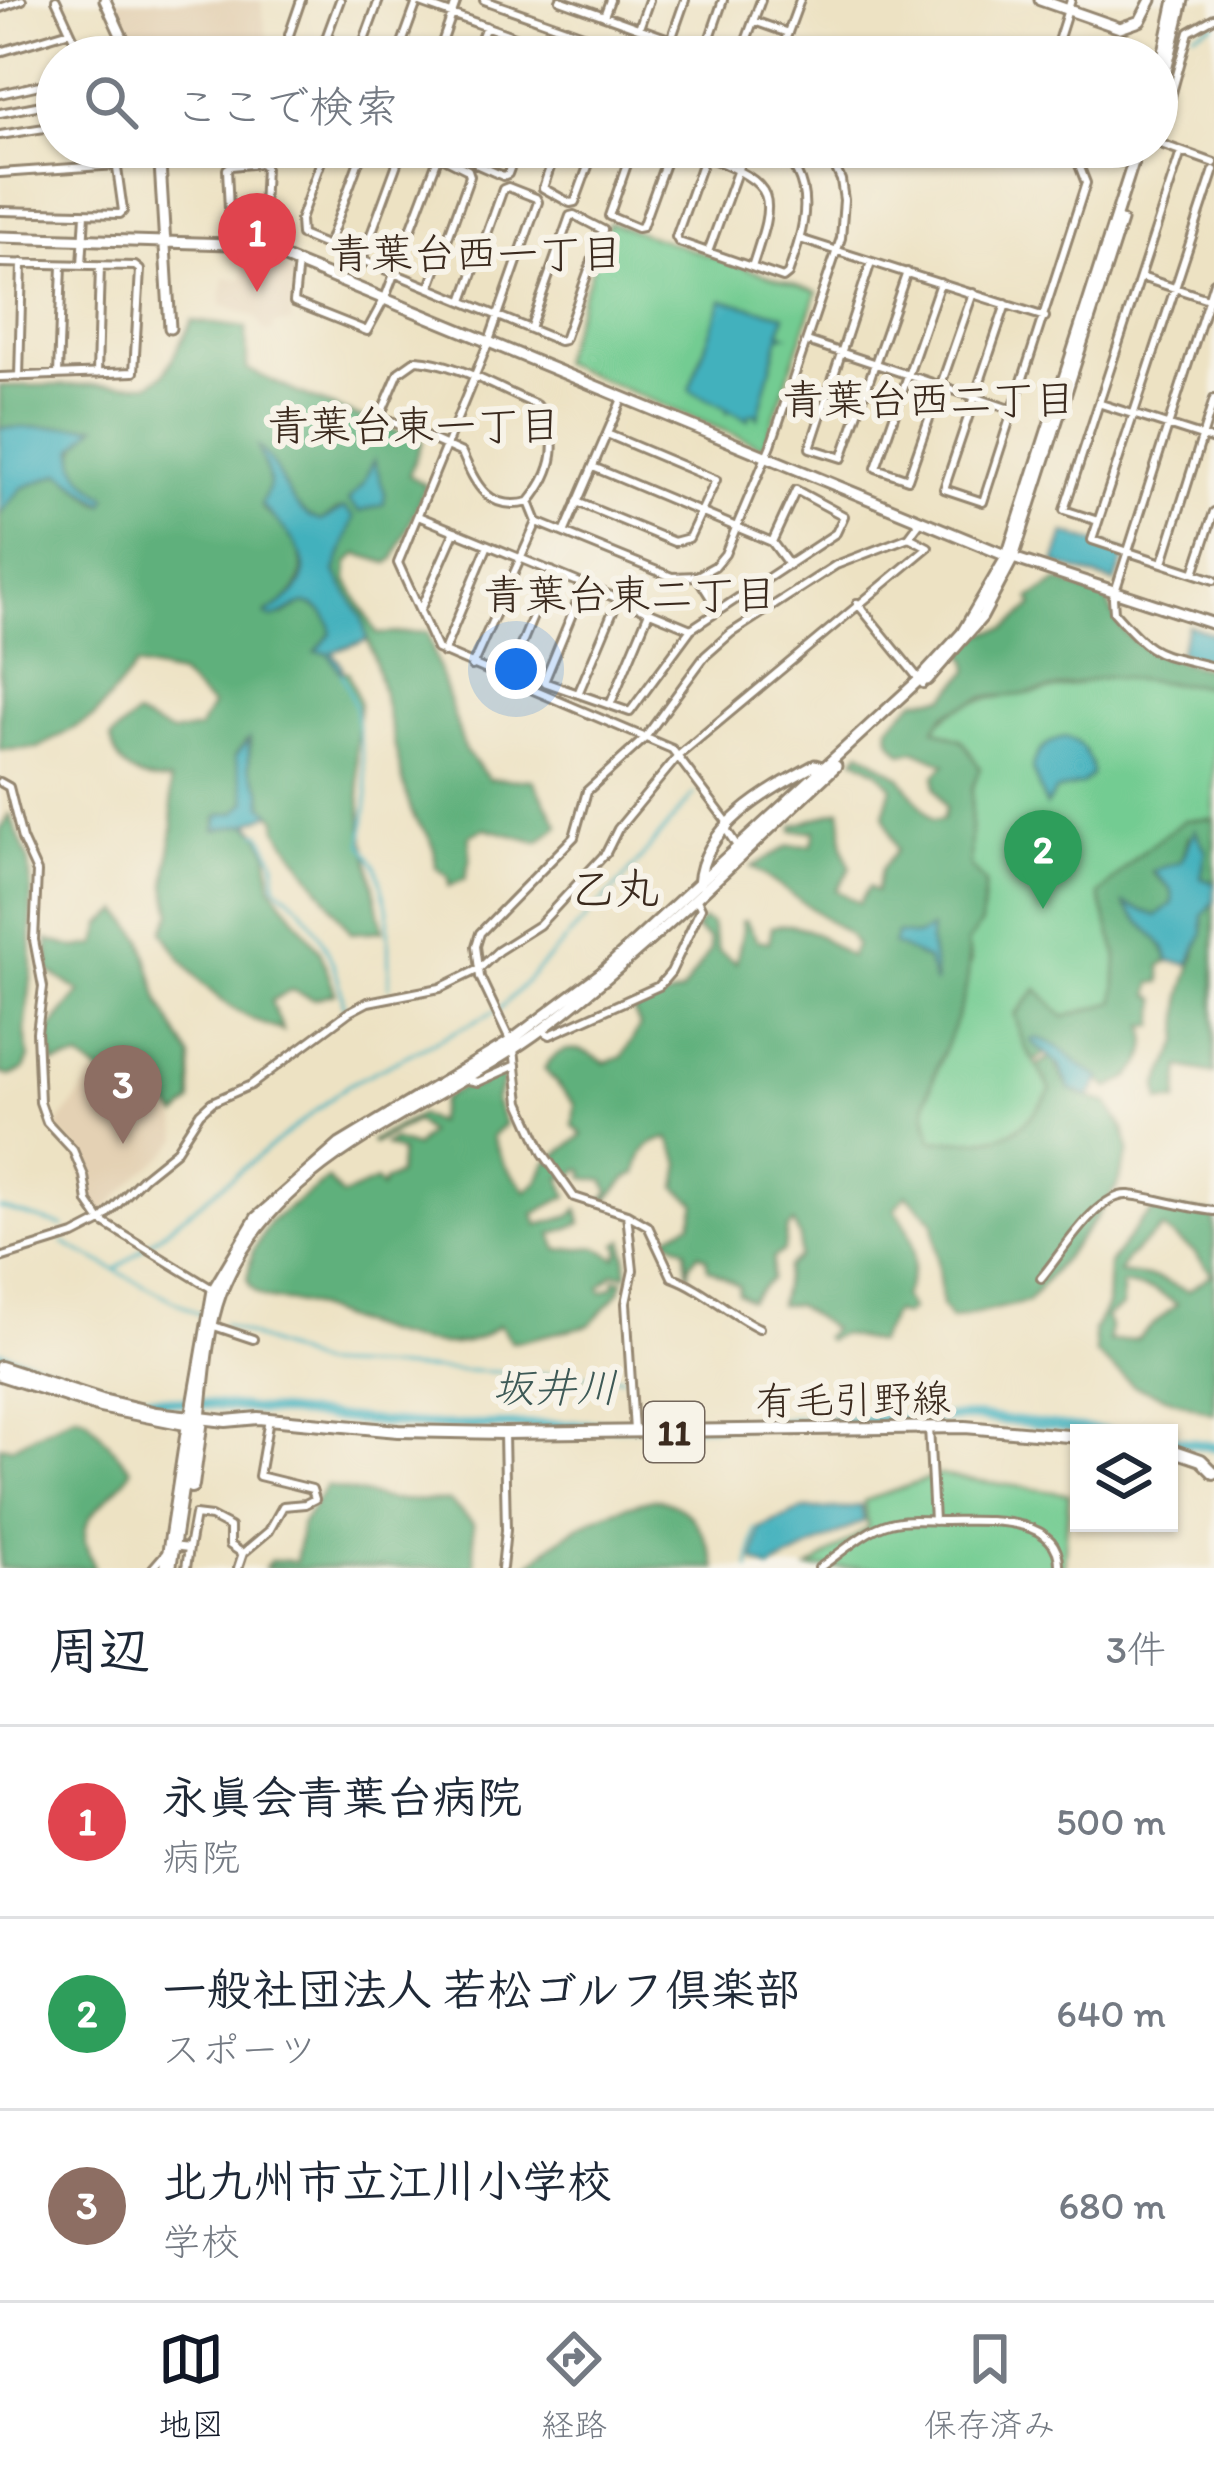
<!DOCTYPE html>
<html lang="ja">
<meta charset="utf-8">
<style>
:root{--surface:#fff;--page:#f2f2f3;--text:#1f2937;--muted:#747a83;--line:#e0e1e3;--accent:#111827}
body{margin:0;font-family:Itim,"Klee One",sans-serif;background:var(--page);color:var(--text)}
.controls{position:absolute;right:36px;bottom:36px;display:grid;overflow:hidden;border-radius:0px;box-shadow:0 3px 9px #0004}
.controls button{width:108px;height:108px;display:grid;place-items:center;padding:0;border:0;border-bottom:3px solid var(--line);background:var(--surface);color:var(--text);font:60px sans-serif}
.you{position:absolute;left:516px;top:669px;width:42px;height:42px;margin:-30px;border:9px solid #fff;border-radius:50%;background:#1a73e8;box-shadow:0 0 0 18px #1a73e833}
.badge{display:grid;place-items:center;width:78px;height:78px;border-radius:50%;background:var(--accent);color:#fff;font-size:39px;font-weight:700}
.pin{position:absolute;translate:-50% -99px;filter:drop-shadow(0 3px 6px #0008)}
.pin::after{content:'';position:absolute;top:63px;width:42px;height:36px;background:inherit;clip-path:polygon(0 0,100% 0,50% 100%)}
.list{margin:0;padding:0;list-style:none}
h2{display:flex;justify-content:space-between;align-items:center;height:156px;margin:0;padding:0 48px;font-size:51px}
h2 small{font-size:39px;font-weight:400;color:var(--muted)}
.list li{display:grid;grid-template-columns:78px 1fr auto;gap:36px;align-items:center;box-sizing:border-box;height:192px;padding:0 48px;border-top:3px solid var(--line)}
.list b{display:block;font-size:45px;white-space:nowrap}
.list p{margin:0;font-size:39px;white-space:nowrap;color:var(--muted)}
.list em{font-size:39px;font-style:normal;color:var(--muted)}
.icon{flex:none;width:66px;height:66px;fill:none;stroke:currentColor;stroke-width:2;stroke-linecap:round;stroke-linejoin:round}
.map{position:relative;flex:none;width:1214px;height:1568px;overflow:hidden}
.search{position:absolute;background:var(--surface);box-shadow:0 3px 9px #0004;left:36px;right:36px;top:36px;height:132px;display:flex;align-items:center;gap:30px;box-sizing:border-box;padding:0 42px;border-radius:66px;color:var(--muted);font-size:45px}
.sheet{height:732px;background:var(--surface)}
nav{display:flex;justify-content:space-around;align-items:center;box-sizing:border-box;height:168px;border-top:3px solid var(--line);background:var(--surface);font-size:33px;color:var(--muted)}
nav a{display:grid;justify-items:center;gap:6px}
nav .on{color:var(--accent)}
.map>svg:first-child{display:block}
</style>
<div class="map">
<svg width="1214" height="1568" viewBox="0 0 1214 1568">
<rect width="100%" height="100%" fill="#f7f3e8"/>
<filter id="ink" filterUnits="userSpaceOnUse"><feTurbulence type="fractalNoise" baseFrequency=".00833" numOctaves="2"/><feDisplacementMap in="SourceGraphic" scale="24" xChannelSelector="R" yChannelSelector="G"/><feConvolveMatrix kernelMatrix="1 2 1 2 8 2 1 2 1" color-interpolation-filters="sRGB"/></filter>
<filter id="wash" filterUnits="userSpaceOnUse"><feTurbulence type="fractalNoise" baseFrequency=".004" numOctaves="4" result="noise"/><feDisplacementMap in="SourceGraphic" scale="48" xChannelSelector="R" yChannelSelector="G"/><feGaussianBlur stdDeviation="2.7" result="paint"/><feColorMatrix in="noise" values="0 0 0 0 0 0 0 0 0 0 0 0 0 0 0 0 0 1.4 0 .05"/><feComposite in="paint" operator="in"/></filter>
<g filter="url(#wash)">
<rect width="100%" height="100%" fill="#ede2c3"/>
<path fill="#e4d1b4" d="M113,0H261L270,57L226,54L139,57Z
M246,255L294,270L291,323L273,324V332L264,331L255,317L220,305L224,277L242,279Z
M95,1074L114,1088L146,1080L177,1119L179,1139L166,1155L139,1175L101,1214L92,1204L74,1147L55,1129Z"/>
<path fill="#73cc92" stroke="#577b58" stroke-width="3" d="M609,222L817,292L765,444L761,446L559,362Z
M1108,677L1214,687V819L1185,820L1099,895L1117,955L1115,1002L1064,1018L1037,989L1015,1014L1023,1044L1051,1089C1015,1147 993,1139 932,1141L924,1107L958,1010L971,960L967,943L972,788L962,740L933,730C956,699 986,699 1020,695C1049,691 1079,683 1108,677Z
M939,1475L1069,1494L1064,1568H809L868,1528L864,1501Z"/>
<path fill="#5eb07c" stroke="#4c6d4d" stroke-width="3" fill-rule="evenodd" d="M192,321L246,328L247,369L298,393L422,441L409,475L426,485L394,559L388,563L358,554L348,563L347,580L377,634L427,632L465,751L489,779L533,780L559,826L538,842L485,828L469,836L470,858L465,879L449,886L448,876L436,868C435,860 435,847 431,840C426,829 415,824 411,810C386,728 383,645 335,572L342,545L338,510L321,521C288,514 280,469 258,447L271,478L263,509C305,540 322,583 268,612L282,615L304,603C319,605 331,617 331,633L316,652L328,653L339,670L348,672L359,702L356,750L363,834L383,931L351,933L277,829V819L263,805L262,791L249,767L250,740L246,741L235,756L247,801L236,812L217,818L215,829L248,824L259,834L268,852L271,886L320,951L335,993L314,999L291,990L271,1001L283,1031C228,1015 192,980 163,931L172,913L166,886L173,827L170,781C139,782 117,771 111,738L136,716L172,733L199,729L212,706L179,675L136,666L95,716L38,748L0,750V514L22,488L61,473L100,504L107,497C73,473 61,458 94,426L0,428V386L150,384L164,374Z
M1059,581L1107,599C1124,654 1166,658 1214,670V687L1108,677L1020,695L984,697L945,714L934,729L962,740L980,768L972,788L970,866L985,883L981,924L967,943C978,997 937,1051 926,1102C924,1114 929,1129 932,1141C993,1139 1015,1147 1051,1090L1037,1066L1051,1056L1067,1085L1078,1094L1107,1103L1124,1129L1129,1151L1117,1186L1093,1222L1028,1302L951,1319L942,1306L933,1221L906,1194L895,1209C917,1237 919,1267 903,1297L911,1310L903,1315L894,1312L877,1343L840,1334L827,1340L824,1337L832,1329L796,1305H779L787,1267L799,1257L800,1238L793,1223L787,1229L784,1250L773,1258L771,1279L750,1300L738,1293L739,1286L708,1268L706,1258L699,1253L690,1264L688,1277L685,1249L665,1237L691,1223L696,1203L677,1188L681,1163L669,1138C646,1143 641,1150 637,1174L627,1178L605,1202L601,1201L609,1192L605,1181L584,1178V1170L579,1169L574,1175L560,1178L567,1196L534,1214L538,1225L571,1216L578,1209L581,1223L552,1234L558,1250L597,1247L616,1258L620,1250L617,1244L624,1240L627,1275L614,1273L600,1287L602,1292L614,1287L615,1279L623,1280L620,1291L590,1325L520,1341H511L499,1325C491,1330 483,1337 474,1340C432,1356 350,1322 311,1306C287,1296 258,1308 247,1279L253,1251L271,1221L328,1179L342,1196L376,1181L381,1188L384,1181L398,1175L401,1152L385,1145L393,1140L415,1147L428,1133L415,1121L373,1144L371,1141L419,1115L436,1122L442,1100L462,1087L479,1086L495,1070L504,1080L495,1100L505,1124L492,1137L505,1166L526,1191L538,1182L545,1164L583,1135L573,1126L575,1104L544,1069C560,1042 582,1046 605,1063L622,1057L640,1026L633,1010L682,992L710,950L709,939L695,929L702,920L711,924L718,950L736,963L743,930L741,922L746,921L757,940L769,942L772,927C801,918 827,941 850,957L856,944L848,934L752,867L789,846L812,845L815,831H793V826L840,810C846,837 836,839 851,868L836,890L859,903L869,887L876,892L881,870L897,850L884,815L892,787L877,771L855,758L861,751L900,777L932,820H943L946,807L935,787V775L945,764L916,751L902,753L890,739L889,726L916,700L945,697L969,671L968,660L961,653L981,634L1007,628L1034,605L1030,599Z
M10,815L29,862L31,890L32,971L25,1032L29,1057L24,1070L10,1076L0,1073V831Z
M1214,819V883L1201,878L1206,850L1189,836L1181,861L1153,873L1172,891L1173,904L1157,916L1126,907C1141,926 1163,937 1169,961L1161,965V982L1152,983L1150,994L1158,1000L1155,1026H1145C1152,1057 1137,1077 1109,1088C1080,1065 1069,1052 1033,1042L1047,1052L1034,1061L1023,1044L1015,1015L1037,989L1064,1017L1115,1002L1117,955L1099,895L1136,857L1185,820Z
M1214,902V1074L1181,1067L1177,1101H1160L1158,1086L1180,1040L1182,996L1203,929V916Z
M120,911L142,939L160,1003L191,1058L192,1102L178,1116L147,1078L115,1085L80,1059L53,1064L49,1031L80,992L49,971L48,940L76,948L97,945L102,924Z
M1156,1208L1214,1214V1414L1134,1386L1096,1354L1094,1330L1107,1306L1109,1264L1141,1221ZM1162,1228L1193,1251L1212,1274L1188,1291L1156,1278L1119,1273L1127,1258ZM1122,1284L1155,1291L1177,1304L1137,1339L1109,1342L1110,1326L1106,1317L1122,1307Z
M76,1414L87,1418L131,1469C121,1494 82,1508 85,1540C86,1548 92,1560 94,1568H0V1445L11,1447Z
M326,1486L390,1500L449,1501L473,1523L475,1568H265L271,1560L296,1561L301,1525Z
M653,1499C692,1502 706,1534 716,1568H526C568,1528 598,1512 653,1499Z"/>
<path fill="#42b1bd" stroke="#3e6e6e" stroke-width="3" d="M722,300L785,315L780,332L786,335L779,336L758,417L755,413L749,414V420L729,410L727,413L726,408L689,390Z
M96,426L75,448C72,472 89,485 107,497L104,504L61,473L22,488L0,514V428Z
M258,447C283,467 286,513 321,521L344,508L354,517L335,572L362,617L367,640L332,652L342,665L343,676L328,653L316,652L331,633C331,617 319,605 304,603L273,618L266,615C276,606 296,596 302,581C313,554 277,521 261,505C277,475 265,475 258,447Z
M374,460L385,493L384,504L360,512L348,501L363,484Z
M1065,533L1126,552L1103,548L1125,556L1115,583L1055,563Z
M1188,625L1214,634V662L1188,659V655L1179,653Z
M1065,737C1083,741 1092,758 1092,775L1082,784L1056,791L1046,806L1032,768C1037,751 1048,740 1065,737Z
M249,739V767L262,791L263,805L272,813L249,823L259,834L247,824L215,830L219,815L236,812L247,801L235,757Z
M1195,830L1206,851L1201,878L1214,883V902L1203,916V934L1189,964L1169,961C1163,934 1137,927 1125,904L1157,916L1173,903L1172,891L1153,871L1181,861Z
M931,929C927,948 937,964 935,984L927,960L893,944L897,933L916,936Z
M1035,1038C1063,1043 1076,1067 1101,1078L1090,1097L1070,1090L1060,1066L1031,1041Z
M861,1505L864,1521L770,1568L754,1561L759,1528L804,1509H844Z"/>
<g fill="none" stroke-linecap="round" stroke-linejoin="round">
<path stroke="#42b1bd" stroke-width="3" d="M1194,33L1214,24
M1131,57L1163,45
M342,674L355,707L368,794L362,843L377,868L388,910L389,988
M257,833H261L275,861V885C279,890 284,892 289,896C318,922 340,970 344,1008
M0,1208L63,1226
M63,1243L201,1315
M117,1269L348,1085L500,1009L622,881L694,794
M223,1324L319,1365L623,1377
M749,1568L755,1528"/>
<path stroke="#42b1bd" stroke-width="10" d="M0,1355L136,1397L381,1422L441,1426L710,1424L975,1417L1118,1433
M1169,1439L1214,1447"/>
</g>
</g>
<g filter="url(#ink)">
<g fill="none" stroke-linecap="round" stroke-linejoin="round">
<g stroke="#948670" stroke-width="12">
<path id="street" d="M56,0L82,57
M412,0L571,57
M484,0L645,57
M560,0L719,57
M0,8L22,0
M604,16L610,0
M1214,18L1189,32L1158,143L1214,163
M754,21L788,33
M639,28L649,0
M0,52L70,31
M705,52L723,0
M291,57L289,35L301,0
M319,57L340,0
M358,57L379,0
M397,57L417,2
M437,57L457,0
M474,57L486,26
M512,57L519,38
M665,57L685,0
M740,57L761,0
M779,57L800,0
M1053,57L1071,0
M0,94L57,81
M0,113L57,102
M0,135L57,126
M326,147L300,220L301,235L530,329
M480,147L475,160L478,165L503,176L508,174L518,147
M557,147L543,188L570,203L575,202L595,147
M633,147L609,216L637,228L642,227L671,147
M708,147L676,237L679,242L783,278L788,274C804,229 820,182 775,147
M705,156C779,186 776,194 752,267
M1214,170L1092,540L1214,580
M0,173L117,165
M0,211L120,214L123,211L114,147
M574,215L603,230L564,340L559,341L530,329L570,216Z
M800,239L1045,317
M328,245L364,147
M261,250L265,167L261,163L231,166L227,169L229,210L263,214
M708,252L746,147
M362,259L403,147
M298,262L294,302L367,331L385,298L438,158L442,157L468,170L470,176L430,287
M871,262L810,448L842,458L907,272
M0,263L135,266L140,270L134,372L0,377
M82,265L85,214
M1141,277L1214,301
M1214,282L1113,598L1114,612C1157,661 1154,651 1214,667
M940,283L876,468L908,479L973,293
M463,301L503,189L508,187L536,198L538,202L489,341L398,563L437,649L672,749L728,823L727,831L737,846
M1006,304L944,489L983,502L1086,183L1072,147
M807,341L1013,410
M416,360C456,362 500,390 537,405C563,438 554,472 529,502C489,512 476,486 462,453L380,416L399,372Z
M97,374L100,266
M58,375L62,265
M19,377L22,263
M1101,404L1214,440
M593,467L772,542L789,565
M529,502L537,522L672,577L697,576L715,566L725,554L771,445L841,238L844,200L841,180L826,147
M577,502L674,542L689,538L716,480L607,434
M418,516L691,629
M1098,521L1064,510L1181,152
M564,533L622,399
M1163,562L1214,399
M1194,573L1214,512
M697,576L719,611
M584,585L544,682L630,712L691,629L836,533L844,516L796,490L772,542
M857,603L923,684
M420,610L455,531
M443,653L488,545
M472,666L537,522
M507,679L552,571
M578,694L618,599
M610,705L649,612
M0,782L9,787L22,839L37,872L34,940L43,987L37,1032L39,1079L40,1102L47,1122L73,1150L84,1176L88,1202L101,1221L214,1290
M541,1030L550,1035L659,986L671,972L701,908L696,898
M463,1079L478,1082L516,1065
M627,1214L633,1270L626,1303L634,1431
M0,1258L74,1235L101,1221L144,1177L175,1152L200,1113L212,1102L251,1085L349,1012L368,1002L440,988L479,969L498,951L539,925L606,853L618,829L679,755L928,547L909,537
M1041,1278C1061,1255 1097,1192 1129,1195C1157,1198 1185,1208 1214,1211
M214,1326L253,1339
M759,1328C729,1314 703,1288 672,1277L648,1226L627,1214L574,1197L543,1153L520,1102L514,1049L480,977L476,946L480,933L574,837L587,791L644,739L705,656L731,633L836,565L909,537L921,521
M929,1427L934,1521
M189,1548L195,1515L211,1517L230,1527V1545L242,1553
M153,1568L172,1546L189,1548L186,1568
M238,1568L243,1553L269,1531L283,1506L305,1504L315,1499L312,1489L259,1476L269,1419
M502,1568L506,1530L504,1434
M819,1568C840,1554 866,1529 890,1523C906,1518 929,1521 946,1521C981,1521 1062,1514 1059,1568"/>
</g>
<g stroke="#948670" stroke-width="15">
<path id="secondary" d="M105,0L131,57
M1040,0L1120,28L1140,21L1151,0
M1157,85L1175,0
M1157,108L1183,0
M159,147L170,328
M0,237L230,244L273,253L1007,556L1214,624
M927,680L982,617L1013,558L1121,221
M699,884C703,825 769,790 815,765L825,768
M191,1417L213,1290L256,1218L340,1144L509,1042L601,973L919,680L962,633L1007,556L1138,147
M200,1419C204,1379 207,1331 221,1293C275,1153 436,1109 545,1027C649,948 741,855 836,766"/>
</g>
<g stroke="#948670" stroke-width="16">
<path id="primary" d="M0,1367L102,1400L156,1413L226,1421L258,1418L398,1431L504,1433L965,1427L1079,1437
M0,1375L100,1407L195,1426
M1169,1449L1201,1460L1214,1473"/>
</g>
<g stroke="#948670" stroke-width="20">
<path id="highway" d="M191,1485L200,1419
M168,1568L191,1417"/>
</g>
<use href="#street" stroke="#fff" stroke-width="6"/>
<use href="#secondary" stroke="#fff" stroke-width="9"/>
<use href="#primary" stroke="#fff" stroke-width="10"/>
<use href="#highway" stroke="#fff" stroke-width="14"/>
</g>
</g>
<g text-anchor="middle" stroke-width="12" stroke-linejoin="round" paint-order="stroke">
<rect fill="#f7f3e8" stroke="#73665b" stroke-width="3" x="644" y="1402" width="60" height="60" rx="9"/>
<g font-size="36" font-weight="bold" fill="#3b2a1e">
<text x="674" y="1445">11</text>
</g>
<g font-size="39" fill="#3b2a1e" stroke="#f7f3e8">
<text transform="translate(853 1399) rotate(-1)" y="14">有毛引野線</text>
</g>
<g font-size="42" fill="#3b2a1e" stroke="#f7f3e8">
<text x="476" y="268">青葉台西一丁目</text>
<text x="929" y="414">青葉台西二丁目</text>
<text x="414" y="440">青葉台東一丁目</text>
<text x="630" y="609">青葉台東二丁目</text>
</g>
<g font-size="42" font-style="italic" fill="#3d5956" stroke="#f7f3e8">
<text x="555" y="1402">坂井川</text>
</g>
<g font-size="45" fill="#3b2a1e" stroke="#f7f3e8">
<text x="615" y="904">乙丸</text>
</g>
</g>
</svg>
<div class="controls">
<button><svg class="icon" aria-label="layers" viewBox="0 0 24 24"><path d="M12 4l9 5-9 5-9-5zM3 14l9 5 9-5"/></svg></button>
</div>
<div class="you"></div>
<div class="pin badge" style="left:257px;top:292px;background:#e0444e">1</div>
<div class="pin badge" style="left:1043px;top:909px;background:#2e9e5b">2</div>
<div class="pin badge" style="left:123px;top:1144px;background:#8d6e63">3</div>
<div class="search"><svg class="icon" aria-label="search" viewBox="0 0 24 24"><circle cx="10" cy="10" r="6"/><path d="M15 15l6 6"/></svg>ここで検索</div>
</div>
<section class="sheet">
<h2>周辺<small>3件</small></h2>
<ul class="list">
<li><span class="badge" style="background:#e0444e">1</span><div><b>永眞会青葉台病院</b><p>病院</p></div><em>500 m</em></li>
<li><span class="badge" style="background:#2e9e5b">2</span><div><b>一般社団法人 若松ゴルフ倶楽部</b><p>スポーツ</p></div><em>640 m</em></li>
<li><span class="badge" style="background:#8d6e63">3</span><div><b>北九州市立江川小学校</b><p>学校</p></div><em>680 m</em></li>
</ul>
</section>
<nav>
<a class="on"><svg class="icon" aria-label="map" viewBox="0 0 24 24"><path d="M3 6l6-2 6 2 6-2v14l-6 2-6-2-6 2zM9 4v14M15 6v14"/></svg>地図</a>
<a><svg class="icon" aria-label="directions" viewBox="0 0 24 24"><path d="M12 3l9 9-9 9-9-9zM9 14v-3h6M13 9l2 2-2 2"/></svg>経路</a>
<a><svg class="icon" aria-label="saved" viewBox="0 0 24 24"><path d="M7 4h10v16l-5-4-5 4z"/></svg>保存済み</a>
</nav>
